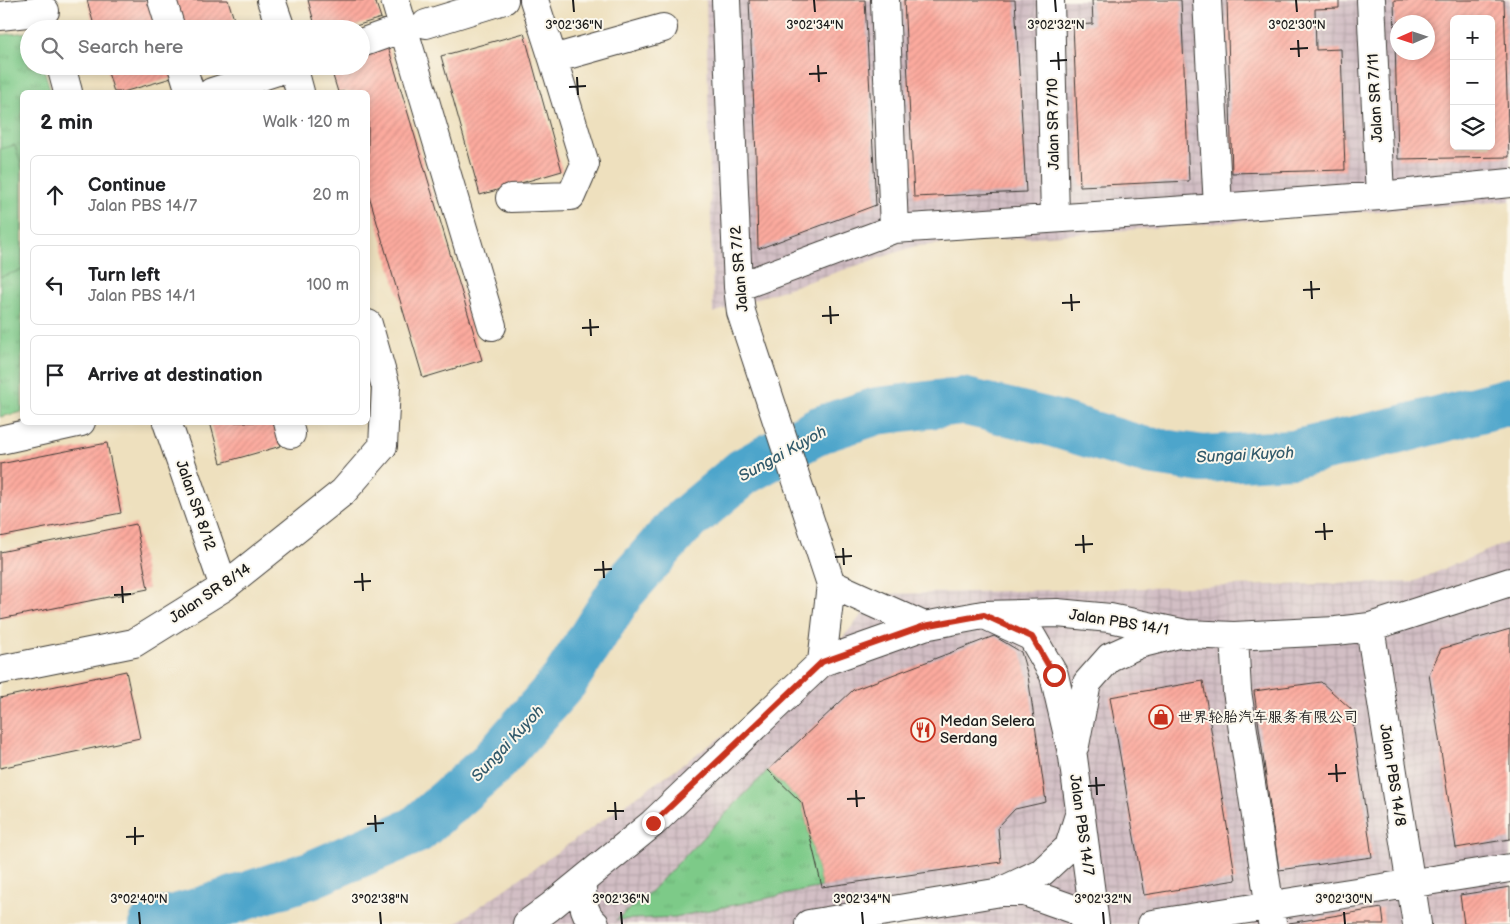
<!DOCTYPE html>
<meta charset="utf-8">
<style>
:root{--surface:#fff;--page:#f2f2f2;--text:#202124;--muted:#757577;--line:#e0e0e0}
body{margin:0;font-family:"Balsamiq Sans","LXGW WenKai TC",sans-serif;background:var(--page);color:var(--text)}
.controls{position:absolute;right:15px;top:15px;display:grid;overflow:hidden;border-radius:8px;box-shadow:0 2px 8px #0003}
.controls button{width:45px;height:45px;display:grid;place-items:center;padding:0;border:0;border-bottom:1px solid var(--line);background:var(--surface);color:var(--text);font:25px sans-serif}
.compass{position:absolute;left:1390px;top:15px;width:45px;height:45px;border-radius:50%;background:var(--surface);box-shadow:0 2px 8px #0003;rotate:267deg}
.stop{position:absolute;width:15px;height:15px;margin:-11px;border:4px solid #c8321e;border-radius:50%;background:#fff}
.stop.end{background:#c8321e;border-color:#fff;box-shadow:0 1px 5px #0008}
.list{margin:0;padding:0;list-style:none}
h2{display:flex;justify-content:space-between;align-items:center;height:65px;margin:0;padding:0 20px;font-size:21px}
h2 small{font-size:16px;font-weight:400;color:var(--muted)}
.list li{display:grid;grid-template-columns:32px 1fr auto;gap:15px;align-items:center;box-sizing:border-box;height:80px;margin:0 10px 10px;padding:0 10px;border:1px solid var(--line);border-radius:8px}
.list b{display:block;font-size:19px;white-space:nowrap}
.list p{margin:0;font-size:16px;white-space:nowrap;color:var(--muted)}
.list em{font-size:16px;font-style:normal;color:var(--muted)}
.icon{flex:none;width:28px;height:28px;fill:none;stroke:currentColor;stroke-width:2;stroke-linecap:round;stroke-linejoin:round}
.map{position:relative;flex:none;width:1510px;height:924px;overflow:hidden}
.search{position:absolute;background:var(--surface);box-shadow:0 2px 8px #0003;left:20px;top:20px;width:350px;height:55px;display:flex;align-items:center;gap:12px;box-sizing:border-box;padding:0 18px;border-radius:28px;color:var(--muted);font-size:19px}
.panel{position:absolute;background:var(--surface);box-shadow:0 2px 8px #0003;left:20px;top:90px;width:350px;height:335px;border-radius:8px}
.map>svg:first-child{display:block}
</style>
<div class="map">
<svg width="1510" height="924" viewBox="0 0 1510 924">
<defs>
<pattern id="industrial-grid" width="8" height="8" patternUnits="userSpaceOnUse" patternTransform="scale(1.25)"><rect width="8" height="8" fill="#d2bec4"/><path d="M0 4h8M4 0v8" fill="none" stroke="#b4a3a8"/></pattern>
<pattern id="grass-tufts" width="24" height="20" patternUnits="userSpaceOnUse" patternTransform="scale(1.25)"><rect width="24" height="20" fill="#7dca88"/><path d="M3 7l-1-3M5 7V3M7 7l1-3M15 17l-1-3M17 17v-4M19 17l1-3" fill="none" stroke="#6bad75"/></pattern>
<pattern id="building-hatch" width="6" height="6" patternUnits="userSpaceOnUse" patternTransform="scale(1.25)"><rect width="6" height="6" fill="#fcaa9e"/><path d="M-1 1l2-2M0 6l6-6M5 7l2-2" fill="none" stroke="#d79288"/></pattern>
</defs>
<rect width="100%" height="100%" fill="#fbf7ec"/>
<filter id="ink" filterUnits="userSpaceOnUse"><feTurbulence type="fractalNoise" baseFrequency=".02" numOctaves="2"/><feDisplacementMap in="SourceGraphic" scale="10" xChannelSelector="R" yChannelSelector="G"/><feConvolveMatrix kernelMatrix="1 2 1 2 8 2 1 2 1" color-interpolation-filters="sRGB"/></filter>
<filter id="wash" filterUnits="userSpaceOnUse"><feTurbulence type="fractalNoise" baseFrequency=".0096" numOctaves="4" result="noise"/><feDisplacementMap in="SourceGraphic" scale="20" xChannelSelector="R" yChannelSelector="G"/><feGaussianBlur stdDeviation="1.12" result="paint"/><feColorMatrix in="noise" values="0 0 0 0 0 0 0 0 0 0 0 0 0 0 0 0 0 1.4 0 .05"/><feComposite in="paint" operator="in"/></filter>
<g filter="url(#wash)">
<rect width="100%" height="100%" fill="#eee0be"/>
<path fill="url(#industrial-grid)" fill-rule="evenodd" d="M706,0H1510V201L916,246L713,313ZM1454,19H1491V146H1454ZM1398,22H1428V52H1398Z
M1510,541V924H455L815,671L879,594L1413,582Z"/>
<path fill="url(#grass-tufts)" stroke="#4c7352" d="M29,32V66H43L51,92H22V412L0,417V35Z
M768,770L802,803L822,887L675,917L616,920L651,891Z"/>
<path fill="#7dca88" stroke="#4c7352" d="M15,145L22,168V270L0,277V149Z"/>
<g fill="none" stroke-linecap="round" stroke-linejoin="round">
<path stroke="#4ea5cb" stroke-width="48" d="M153,924L194,913L310,875L416,830L491,764L564,681L621,592L680,525L743,472L819,430L877,411L962,401L1046,421L1142,450L1203,459L1293,454L1395,431L1510,401"/>
</g>
<g id="blocks">
<path fill="url(#building-hatch)" fill-rule="evenodd" d="M87,0H152L161,29H95Z
M167,0H228L237,29H176Z
M308,0H375L381,18L346,29H316Z
M749,0H865L876,205L758,249L756,155Z
M904,0H1015L1026,192L914,197Z
M1092,0H1181L1189,181L1080,186L1073,25L1093,24Z
M1227,0H1339V8L1315,9L1316,50L1341,49L1345,170L1232,173Z
M1394,0H1504L1509,157L1398,159ZM1454,19H1491V146H1454ZM1398,22H1428V52H1398Z
M524,33L562,171L480,195L441,56Z
M386,40L482,360L423,378L368,192V92H338L330,66H361V48Z
M106,66H172L175,77L123,92H114Z
M210,422H274L281,446L221,463Z
M107,443L121,513L0,537V464Z
M136,524L148,589L0,619V552Z
M1510,629V839L1456,848L1429,674L1441,649Z
M994,636L1021,652L1028,676L1046,802L1015,809L998,827L1001,862L822,887L802,803L768,770L853,690Z
M126,671L140,738L0,768V698Z
M1203,681L1236,880L1144,895L1110,697Z
M1321,682L1351,709L1372,857L1279,870L1254,691Z
M1510,887V924H1464L1460,895Z
M1382,908L1384,924H1289V923Z"/>
</g>
</g>
<g filter="url(#ink)">
<use href="#blocks" fill-opacity="0" stroke="#3c3934" stroke-width="1"/>
<g fill="none" stroke-linecap="round" stroke-linejoin="round">
<g stroke="#3c3934" stroke-width="30">
<path id="minor" d="M162,0L171,29
M271,0L281,29
M395,0L492,326
M534,0L553,59L663,28
M726,0L738,287L741,312L831,584L822,662
M885,0L894,229
M1050,0L1055,218
M1207,0L1218,208
M1371,0L1380,196
M0,16L45,11
M426,24L504,0
M361,43L403,28
M61,66L68,92
M182,66L190,92
M293,66L300,92
M212,92L293,66
M510,198L571,196L585,164L553,59
M738,287L894,229L1218,208L1380,196L1510,183
M167,422L224,587
M288,422L291,434
M0,440L81,422
M831,584L924,626
M989,617L1032,637L1054,675L1073,757L1095,924
M1370,627L1417,924
M1234,636L1237,691L1272,922
M0,670L134,643L224,587L343,492L383,446L386,387L368,324
M1075,745L1087,683L1110,657L1139,644L1175,635
M582,881C582,896 582,913 595,924
M1002,891L1042,872L1069,847L1079,815
M527,924L550,907L653,823L822,662L924,626L983,615L1057,613L1110,618L1186,634L1234,636L1336,631L1370,627L1510,582
M809,924L1001,892H1025L1076,910L1088,924
M1152,924L1510,868"/>
</g>
<use href="#minor" stroke="#fff" stroke-width="28"/>
</g>
</g>
<g fill="none" stroke-linecap="round" stroke-linejoin="round" filter="url(#ink)">
<path stroke="#c8321e" stroke-width="6" d="M653,823L822,662L924,626L984,615L1032,637L1054,675"/>
</g>
<path fill="none" stroke="#1c1c1c" stroke-width="2" d="M573,0L574,12M814,0L815,12M1055,0L1056,12M1296,0L1297,12M1298,40L1299,57M1290,49L1308,48M1058,52L1059,70M1050,61L1067,60M818,65L819,82M809,74L827,73M577,77L578,95M569,87L586,86M1311,281L1312,299M1303,290L1320,289M1071,294L1072,311M1062,303L1080,302M830,306L831,324M822,316L839,315M590,319L591,336M582,328L599,327M1324,523L1325,540M1315,532L1333,531M1083,535L1084,553M1075,545L1093,544M843,548L844,565M835,557L852,556M603,561L604,578M594,570L612,569M362,573L363,591M354,582L371,581M122,586L123,603M114,595L131,594M1336,764L1337,782M1328,774L1346,773M1096,777L1097,795M1088,786L1105,785M856,790L857,807M847,799L865,798M615,802L616,820M607,811H624M375,815L376,832M367,824L384,823M135,827V845M126,837L144,836M139,912L140,924M380,912L381,924M621,912L622,924M862,912L863,924M1103,912L1104,924M1344,912L1345,924"/>
<defs>
<g id="shop-ring" transform="scale(1.25)"><circle r="9.5" fill="#fbf7ec" stroke="#c8321e" stroke-width="1.5"/><path d="M-5-2.5h2.3a2.7 3.5 0 0 1 5.4 0H5L5.5 6h-11ZM-1.5-2.5h3a1.5 2.3 0 0 0-3 0Z" fill="#c8321e"/></g>
<g id="restaurant-ring" transform="scale(1.25)"><circle r="9.5" fill="#fbf7ec" stroke="#c8321e" stroke-width="1.5"/><path d="M-5-6h1v4h1v-4h1v4h1v-4h1v5L-1.5 .5V6h-2V.5L-5-1ZM5-6V6H3V1.5H1.5Q1.5-4 5-6Z" fill="#c8321e"/></g>
</defs>
<g fill-rule="evenodd">
<use href="#shop-ring" x="1161" y="717"/>
<use href="#restaurant-ring" x="923" y="730"/>
</g>
<g text-anchor="middle" stroke-width="4" stroke-linejoin="round" paint-order="stroke">
<g font-size="15" fill="#1c1c1c" stroke="#fbf7ec">
<text transform="translate(1375 98) rotate(-93)" y="5">Jalan SR 7/11</text>
<text transform="translate(1053 124) rotate(-91)" y="5">Jalan SR 7/10</text>
<text transform="translate(739 269) rotate(-95)" y="5">Jalan SR 7/2</text>
<text transform="translate(196 505) rotate(71)" y="5">Jalan SR 8/12</text>
<text transform="translate(210 593) rotate(-34)" y="5">Jalan SR 8/14</text>
<text transform="translate(1119 622) rotate(9)" y="5">Jalan PBS 14/1</text>
<text transform="translate(1393 775) rotate(81)" y="5">Jalan PBS 14/8</text>
<text transform="translate(1082 825) rotate(82)" y="5">Jalan PBS 14/7</text>
</g>
<g font-size="15" fill="#1c1c1c" stroke="#fbf7ec" text-anchor="start">
<text x="1178" y="722">世界轮胎汽车服务有限公司</text>
<text x="940" y="726">Medan Selera<tspan x="940" dy="17">Serdang</tspan></text>
</g>
<g font-size="16" font-style="italic" fill="#325a6b" stroke="#fbf7ec">
<text transform="translate(782 453) rotate(-29)" y="6">Sungai Kuyoh</text>
<text transform="translate(1245 454) rotate(-3)" y="6">Sungai Kuyoh</text>
<text transform="translate(507 743) rotate(-47)" y="6">Sungai Kuyoh</text>
</g>
</g>
<g font-size="12" text-anchor="middle" fill="#1c1c1c" stroke="#fbf7ec" stroke-width="4" stroke-linejoin="round" paint-order="stroke">
<text x="574" y="29">3°02'36"N</text>
<text x="815" y="29">3°02'34"N</text>
<text x="1056" y="29">3°02'32"N</text>
<text x="1297" y="29">3°02'30"N</text>
<text x="139" y="903">3°02'40"N</text>
<text x="380" y="903">3°02'38"N</text>
<text x="621" y="903">3°02'36"N</text>
<text x="862" y="903">3°02'34"N</text>
<text x="1103" y="903">3°02'32"N</text>
<text x="1344" y="903">3°02'30"N</text>
</g>
</svg>
<div class="controls">
<button>+</button>
<button>−</button>
<button><svg class="icon" aria-label="layers" viewBox="0 0 24 24"><path d="M12 4l9 5-9 5-9-5zM3 14l9 5 9-5"/></svg></button>
</div>
<svg class="compass" viewBox="-18 -18 36 36"><path d="M0-13l5 13h-10z" fill="#e53935"/><path d="M0 13l5-13h-10z" fill="#757577"/></svg>
<div class="stop" style="left:1054px;top:675px"></div>
<div class="stop end" style="left:653px;top:823px"></div>
<div class="search"><svg class="icon" aria-label="search" viewBox="0 0 24 24"><circle cx="10" cy="10" r="6"/><path d="M15 15l6 6"/></svg>Search here</div>
<section class="panel">
<h2>2 min<small>Walk · 120 m</small></h2>
<ul class="list">
<li><svg class="icon" aria-label="ahead" viewBox="0 0 24 24"><path d="M12 20V5M6 11l6-6 6 6"/></svg><div><b>Continue</b><p>Jalan PBS 14/7</p></div><em>20 m</em></li>
<li><svg class="icon" aria-label="left" viewBox="0 0 24 24"><path d="M17 20v-9H6M10 6l-5 5 5 5"/></svg><div><b>Turn left</b><p>Jalan PBS 14/1</p></div><em>100 m</em></li>
<li><svg class="icon" aria-label="arrive" viewBox="0 0 24 24"><path d="M6 21V4h12l-3 4 3 4H6"/></svg><div><b>Arrive at destination</b></div></li>
</ul>
</section>
</div>
